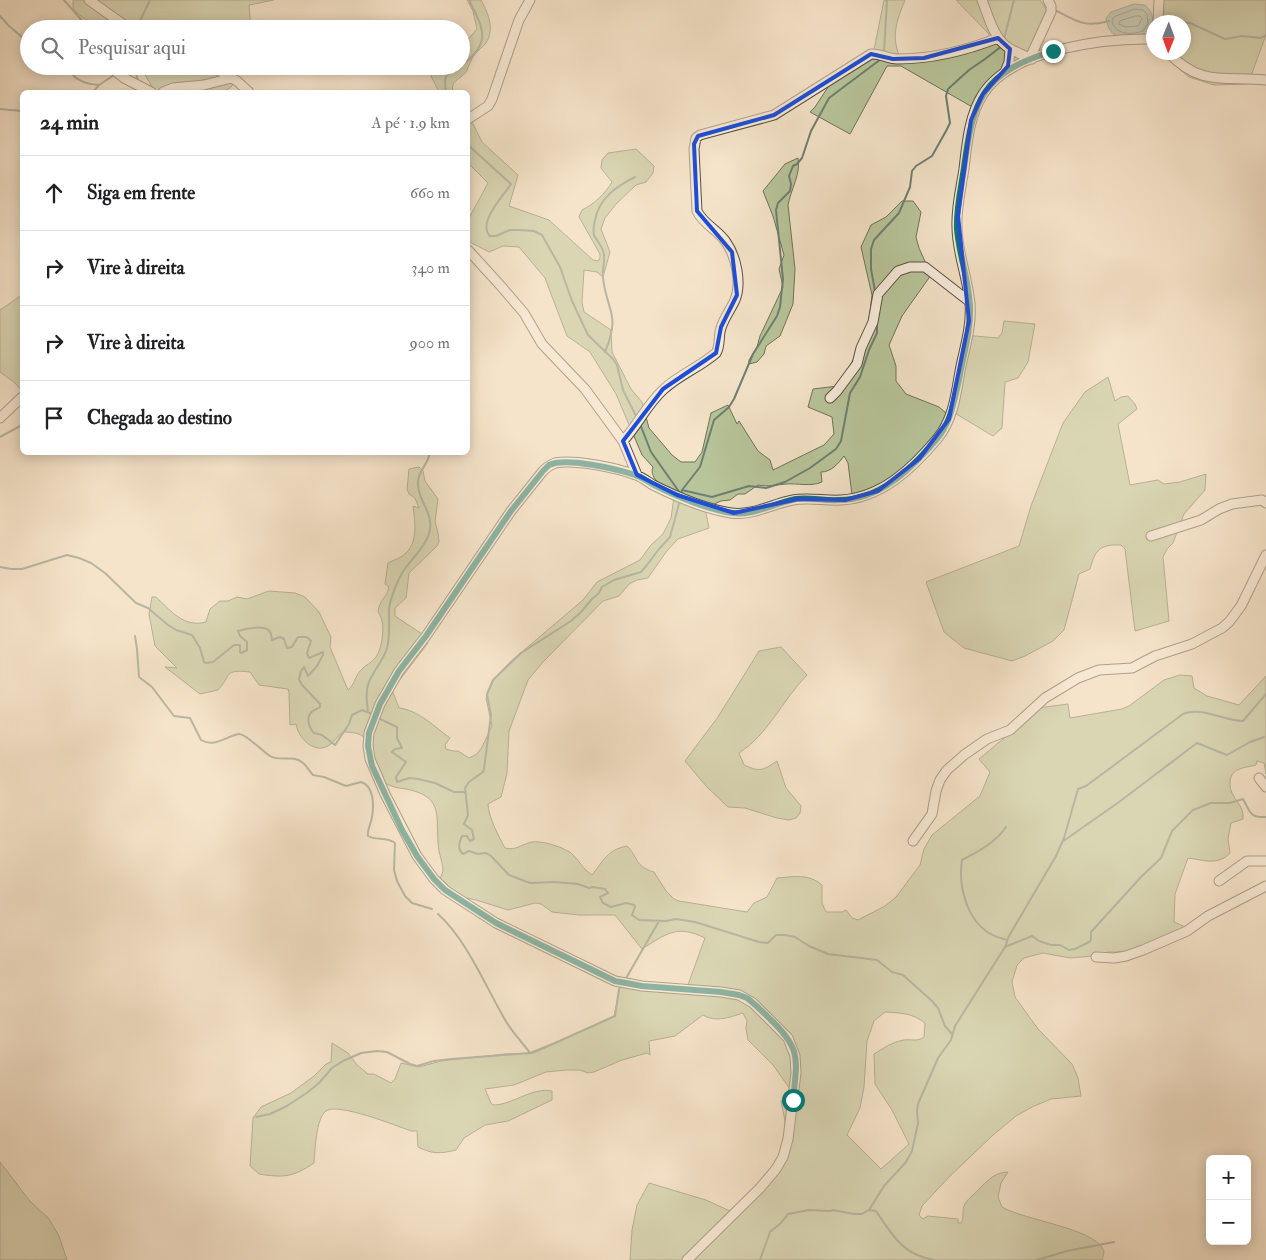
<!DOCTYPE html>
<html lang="pt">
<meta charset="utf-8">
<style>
:root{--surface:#fff;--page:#f2f2f2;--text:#202124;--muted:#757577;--line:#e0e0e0}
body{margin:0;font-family:"IM FELL Double Pica",serif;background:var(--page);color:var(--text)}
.controls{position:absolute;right:15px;bottom:15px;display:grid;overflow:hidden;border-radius:8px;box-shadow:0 2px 12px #0003}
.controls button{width:45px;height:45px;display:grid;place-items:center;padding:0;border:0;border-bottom:1px solid var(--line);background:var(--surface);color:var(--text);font:25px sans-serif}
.compass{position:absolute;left:1146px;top:15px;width:45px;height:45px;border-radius:50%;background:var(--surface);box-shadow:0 2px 12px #0003;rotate:181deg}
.stop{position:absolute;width:15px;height:15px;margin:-11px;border:4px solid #0f766e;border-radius:50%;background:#fff}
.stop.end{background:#0f766e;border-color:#fff;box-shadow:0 1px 5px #0008}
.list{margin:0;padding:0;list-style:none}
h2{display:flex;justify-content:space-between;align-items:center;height:65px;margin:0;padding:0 20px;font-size:21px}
h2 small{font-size:16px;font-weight:400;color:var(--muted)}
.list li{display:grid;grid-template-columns:32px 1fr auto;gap:15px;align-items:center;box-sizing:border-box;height:75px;padding:0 20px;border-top:1px solid var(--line)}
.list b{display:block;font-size:19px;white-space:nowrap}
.list em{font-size:16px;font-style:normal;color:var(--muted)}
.icon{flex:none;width:28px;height:28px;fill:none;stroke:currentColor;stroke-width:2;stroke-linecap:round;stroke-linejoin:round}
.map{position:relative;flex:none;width:1266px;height:1260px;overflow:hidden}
.search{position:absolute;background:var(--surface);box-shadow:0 2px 12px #0003;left:20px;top:20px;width:450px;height:55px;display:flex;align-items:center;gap:12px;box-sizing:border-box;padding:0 18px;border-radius:28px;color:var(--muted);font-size:19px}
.panel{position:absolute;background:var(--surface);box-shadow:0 2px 12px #0003;left:20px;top:90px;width:450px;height:365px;border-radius:8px}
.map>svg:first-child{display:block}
</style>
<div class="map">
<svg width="1266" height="1260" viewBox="0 0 1266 1260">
<rect width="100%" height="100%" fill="#f5e4ca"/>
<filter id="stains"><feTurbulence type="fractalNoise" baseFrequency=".004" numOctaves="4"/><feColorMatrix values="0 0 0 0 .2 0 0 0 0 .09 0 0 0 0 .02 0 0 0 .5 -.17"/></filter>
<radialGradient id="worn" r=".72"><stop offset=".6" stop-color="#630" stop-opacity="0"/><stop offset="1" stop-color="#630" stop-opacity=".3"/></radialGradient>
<path fill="#b8c59a" stroke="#707258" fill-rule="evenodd" d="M73,0H274L249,5L251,29H98L77,13L73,8Z
M467,0H481C488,13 495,29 486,43C483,47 478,50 475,54C471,59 469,66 466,72C460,80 450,80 453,92H439L431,76L436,66H461V47L477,29L473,11Z
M884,0H905C896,22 890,39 902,61L993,44L988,33L956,0H1040L1050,15L1027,65L1007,71L974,108L901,66H887L850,134L810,112L815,107L830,84L874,50Z
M1157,0H1266V35L1248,84L1214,85L1189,77L1164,56L1163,53L1184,52V22H1157Z
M136,66H238L232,86L224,92H155L144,73Z
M468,105L470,118L482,142L518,175L509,206L549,220L593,260L598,261L600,258V254L579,217L582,210C593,205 606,193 612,182L601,168L602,160L608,153L636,149L654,166L653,173L646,182L636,185L616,204L605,218L601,229L610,252L603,277L597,272L584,270L582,302L584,312L611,330L612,352L631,389L642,402L649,428L672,455L681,462H695L702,452L711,413L728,405L737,424L739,421L758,451L770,460L773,470L824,445L834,434L832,417L808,407L813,389L838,386L867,336L872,295L861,247L871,225L886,217L902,201H913L921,212L916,237L919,248L931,275L902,316L889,345L896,366V381L906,394L939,407L946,413V420L937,437L880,493L861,502L853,503L848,463L844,456C838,464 831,472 821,472L822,482C811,487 797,483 786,484C775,485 768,487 758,485L745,494H738L730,500L721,501L705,508L709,528L678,539L666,552L648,578L637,580L629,584L619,596L603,601L543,662L528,680L509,731L507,773L501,797L488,804C488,816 499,837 505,848C516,851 522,844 532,842C540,840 568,848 573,855C581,863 582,868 592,875C604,860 607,850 627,846C639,858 634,866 654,872L666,891L674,899L679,901L747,912L754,903L767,897L777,878C793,877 808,873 822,885V903L826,912H842L846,910L852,918L858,920L885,906L896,897L920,865L924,849L932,835L980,796L990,772L979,759L1009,734L1031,709L1068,704L1070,718L1122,709L1129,706L1164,680L1180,675L1192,676L1194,688L1207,696L1239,705L1266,676V774L1264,763L1257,761L1256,765C1244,768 1230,768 1230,783C1229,798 1245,804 1243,819L1231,823L1228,839L1230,853C1218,866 1204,860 1188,858L1175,894L1174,922L1190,929L1128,952H1108L1093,956L1070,958L1043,953L1024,958L1017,965L1012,982L1015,997L1038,1029L1072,1064L1078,1078L1081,1096L1051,1099L1032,1107L1016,1116L992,1136L949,1177L922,1206L919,1215L923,1219L928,1216L958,1219V1223H961C965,1217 961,1210 965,1204C967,1200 970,1198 973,1195C984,1185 992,1172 1008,1172L1001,1183L998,1197L1002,1207C1024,1220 1092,1228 1103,1249C1105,1253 1103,1256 1102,1260H694L689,1254L683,1260H630L632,1230L637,1205L649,1183L706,1200L732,1212C757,1187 789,1160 785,1121C784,1114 782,1108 781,1101L789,1094L790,1089L773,1065L748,1040L746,1028L747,1021L743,1013C730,1017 716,1023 703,1015L675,1036L649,1041L650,1055L647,1053L622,1060L594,1072L588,1073L580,1070H566L546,1072L514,1085L485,1089L491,1103L493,1105C513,1105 531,1087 552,1091V1100L508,1121L485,1125L464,1138L456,1150C440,1154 432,1154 418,1147L417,1131H411C397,1126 337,1102 326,1111C316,1118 315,1150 314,1163C293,1177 284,1178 259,1174L250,1166L253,1118L261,1107L291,1093L314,1076L326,1064L331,1062L332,1043L348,1053L357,1065L368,1074H374L391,1083L395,1079L401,1063L419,1067L441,1061L505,1054L534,1053L614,1016L620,987L685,993L705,938C677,924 666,934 642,949L615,915H579L552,912L541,904L535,903L508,910L476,900L467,898L462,899L438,880C447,871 441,862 439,851C434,819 447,797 406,789C399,788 390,787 384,782C381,778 380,772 378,768C369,744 371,732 343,732C337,736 334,743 328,746C313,754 298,737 296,724L290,725L289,692L288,689L259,685L250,672C223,669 232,675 218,690L200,694L165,667L177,668L155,646L149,614L152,597H156C171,611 184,628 206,622L210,609L220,601H228L237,597L247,599L269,591L295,593L305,597L319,612L331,637L330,647L348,690C355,684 355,676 361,670C365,665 372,663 376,657C383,647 386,621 378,612C380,598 387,598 389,587L385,584L388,563C394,560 401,558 406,553C418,541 415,522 413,506L419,508L415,498L409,494L407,489L409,469L419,467L423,471L425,481L438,499L435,521L438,533L439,542L436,547L409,573L406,598L395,608V616L422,634L428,643L392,690L399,708C418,710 435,727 450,738L445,745L446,749L453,751H458L469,758L477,754L482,747L492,726L486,698L494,679L510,662L583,600L597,582L640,560L651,545L663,534L671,518L674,497C667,487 648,480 653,467L642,455L616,394L590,352L567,336L545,278L519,247L503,246L489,252L468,241V220L488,183L468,163ZM885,1012C901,1013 912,1013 925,1023L924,1037C918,1042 911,1039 904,1040C892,1042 884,1048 874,1054L875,1084L892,1110L909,1144L881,1169L847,1135L860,1108L864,1087L867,1041L874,1021Z
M798,158C801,174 791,189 788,205L795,269L793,304L780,336L766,346L764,354L757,362L749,364V360L757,347L760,336L783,287L779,269L784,255L773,216L763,191L785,164Z
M22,295V391L15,383L0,372V310Z
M1004,321L1035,324L1028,362L1018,378L1005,382L1002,428L993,436L953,412L963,335L998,338L1002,333Z
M1108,377L1115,401L1121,397L1128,396L1135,404L1137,409L1118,424L1130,485L1158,480L1164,484L1180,482L1206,474L1205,490L1184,514L1173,543L1167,549L1163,557L1169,621L1135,631L1125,549L1121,545C1100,544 1095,550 1090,569L1079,574L1064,630L1053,641L1025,656L1012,661L964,648L944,632L926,582L1019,546L1031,506L1063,423L1085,392Z
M781,647L807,675C783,699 768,735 739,753L744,765C760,772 762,771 777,761L786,788L801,806L800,813L796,818L789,820L777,818L745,808L728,807L707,787L685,761L718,717L759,651Z
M0,1162L29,1200L49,1219L59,1236L67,1260H0Z"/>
<path fill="#9dbfb1" stroke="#6e7f73" d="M1134,4L1145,5C1156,15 1154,25 1145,36C1126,38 1110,43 1106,18L1111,12Z"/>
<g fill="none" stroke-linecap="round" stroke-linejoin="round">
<path stroke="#626f63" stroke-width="1" d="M1135,9L1143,10L1147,14L1148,24L1143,31C1131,35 1114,35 1112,20L1114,17Z
M1136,16H1140L1142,19L1138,26L1125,27L1119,24L1120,21Z"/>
<path stroke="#6e7f73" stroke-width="2" d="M64,0L85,24L96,25L102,29
M1055,10C1076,21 1085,28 1109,21
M0,16L8,25L29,43
M1162,19L1190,23L1225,39L1242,36L1261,38L1266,35
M136,29L150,0
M1004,39L1014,0
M884,53L887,0
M67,66C73,80 85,84 99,85
M127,66L135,71
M134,66L138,81
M461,66C492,43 484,30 469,0
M120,71L126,66
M93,92L99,85L114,75
M446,92C443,73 446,76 461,66
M0,109L22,111
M468,145L511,184C503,196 477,223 490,236H496L510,230H518L534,231L542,235L560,267L572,301L588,335L613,359L617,365L623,390L637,418
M875,291L871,269V249L874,240L899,213L910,187L912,171L916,166L932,156L946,131L950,123L946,96L948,89L969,70L985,59L1002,46
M605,352C621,314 607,312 603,278C602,270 605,263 604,255C603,246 597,242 594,235C593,230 594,224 595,220C599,198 617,186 635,177
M640,424L651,452L680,493
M0,437L22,425
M682,490L712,497L749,486L766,488L785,482L810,468L836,449L841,441L850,393L860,377L869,350L877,333V324
M681,495L682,490L700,467L714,420L729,407L734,399L753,354L777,316L780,307L783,279L776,210L778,203L790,191L791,184L789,176L793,166L797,164L802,158L811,131L829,98L881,59
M680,500L670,537L659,549L647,565L641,572L614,580L602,587L599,593L592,599L581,612L571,621L521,653L493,680L487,694L491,715L484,769L483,772L469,782L465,788L468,815L464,824L472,830L474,839L470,841L467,836H462C459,842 457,849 463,854L469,851L478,854L486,853L491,856L509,875L530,883L555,882L578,884L589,888L593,887L605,889L608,893L600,897L603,903L611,907L626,903L634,905L635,907L632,915L639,920L666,921L676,919L695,922L759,942L768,943L776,935H785L795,937L809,946L828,954L877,960L892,972L903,975L932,1001L938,1008L945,1026L952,1034
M0,567L11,569H22L67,555L79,558L91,563L105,573L136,603L148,608L168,625L176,630L192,635L200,648L204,662L206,663L213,662L234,645H240V652L241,653L247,650V642L240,636L238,631C245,629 266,624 270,632C272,634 271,637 272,640L280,637L284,639L287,648L292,647L298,637H307L311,641L307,653L309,658L323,652V655L317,666L308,676L304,667L301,671L299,679L302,685L320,704V707C317,709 311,711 310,714C306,720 310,729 314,733L322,735L335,745L349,724L352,715L362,710L372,714
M135,636L137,649L139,677L152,687L174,716L190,718L201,740C215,748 226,736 239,734C245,733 263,752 270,756C280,762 293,754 303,763C307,766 309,771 313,775L324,777L346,786L361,782C374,786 374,805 372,817C371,824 367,829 368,836C376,841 387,836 395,843L394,870L397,881L405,896L412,903L432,909
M368,712C367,702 365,691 369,682C374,670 383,661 387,648C390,637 389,626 389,614C388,602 396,585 401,575C409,560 424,550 429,534C435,512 418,503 418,484C417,471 429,464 430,452
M378,718L397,727V738L402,748L395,749L392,752L406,762L396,777L397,782L409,778L418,779L435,783L454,792H465
M1006,827C995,843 979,851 962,860C958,884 966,919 989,933C995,937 1001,938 1007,940
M1062,842L1119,802L1197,743L1227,755L1250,742L1264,737
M438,914C466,939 485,985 504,1018C511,1031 521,1041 530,1053
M1005,947L1032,936L1039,941L1051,945H1060L1069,950L1075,949L1089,942L1091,940V932L1141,877L1161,858L1172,831L1193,810L1211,803H1230L1243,799C1250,811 1249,818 1266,817
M625,980L659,921
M256,1117L270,1114L287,1106L308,1092L319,1083L332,1068L343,1061L361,1053L377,1051L387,1052L410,1064L417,1066L434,1061L451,1059L530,1053L555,1043L615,1016L619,989
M869,1210L876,1211C893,1236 903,1255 935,1260
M760,1260L770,1232L781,1223L788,1214L809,1210L830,1211L833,1210L854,1214H862L869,1210L884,1186L906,1162L912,1151L918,1123L917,1111L918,1104L938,1058L951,1040L955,1026L1005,947L1009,936L1056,856L1064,838L1078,789L1086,786L1183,714C1202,706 1223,721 1243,721L1266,694
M1037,1260L1067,1251L1114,1242"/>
<g stroke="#5a5042" stroke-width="11">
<path id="minor" d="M89,0L124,25L132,29
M982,0C988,15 993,36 1006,46C1014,52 1023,55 1032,59
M1158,22L1159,0
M1168,52C1200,87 1225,76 1266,80
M1030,58L1051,12V6L1048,0
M109,66L124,78L151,92
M211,66L237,81L249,92
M1005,72L1009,62L1010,49
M163,92L173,88L204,85L231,78
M468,119L488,106L492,99L519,20L530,0
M468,250L500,285L524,313L542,344L585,389L623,441L637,475
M830,398L837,391L857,364L861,348L873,322L878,294L898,271L910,267H925L970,302
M0,418L22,397
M623,441C638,425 647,404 664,389C679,375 700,367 716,353C721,345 718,336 721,328C724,318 731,309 735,300C742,283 736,256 726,242C718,230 703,224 697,211L694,149L696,138L700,135L774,115L871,54C880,53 887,59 897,59C932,59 965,51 998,38
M1151,536L1201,520L1219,509L1232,504L1262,500L1266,503
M1259,778L1266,787
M913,841L932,814L936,791L940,780L947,770L964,755L987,739L1010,730L1045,698L1078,678L1099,670L1132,668L1155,656L1192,644L1222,628L1229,622L1241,606L1266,555
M1219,881L1247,861H1266
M1096,957L1114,958L1126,956L1143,950L1187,931L1208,916L1266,886
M687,1260L760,1188L776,1169L783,1157L788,1139L796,1073L795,1056L788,1038L753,1003L739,995L721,992L642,986L615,981L496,923L445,890L434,879L417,856L385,794L370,759L368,746L369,733L380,704L399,671L426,636L511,511L543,471C547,467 550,465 555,463C575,459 617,468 636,475C642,477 648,482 653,485C677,497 705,509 731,513C752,516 772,504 793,500C809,497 825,501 841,500C881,498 912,469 937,439C953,420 956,395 960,371C964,350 972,326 970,304C968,278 957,253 957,227C956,208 961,188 964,169C967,143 969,116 983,94C1012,49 1104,38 1154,39"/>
</g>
<use href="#minor" stroke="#f8eddd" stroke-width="9"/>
</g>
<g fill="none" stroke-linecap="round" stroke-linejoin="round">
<path stroke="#0f766e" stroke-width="6" d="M793,1100C797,1060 802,1049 770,1019C763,1012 755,1004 747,998L739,995L721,992L642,986L615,981L496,923L445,890L434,879L417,856L402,830L372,766L368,746L369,733L380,704L399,671L426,636L511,511L543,471C544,470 548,466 549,465C566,457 617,469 635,475C642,477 648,482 654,485C678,497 705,509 732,513C754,516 774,503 796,499C810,497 824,501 839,500C880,500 911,469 936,440C951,423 954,401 959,380C963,356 971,331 970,307C969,280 959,255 957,229C956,209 961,188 964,168C973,99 982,73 1053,51"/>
</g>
<path d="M0 0H1266V1260H0ZM998,38L1010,49L1008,66L983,94L971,120L958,216L969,321L949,419L919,459L878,491L845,500L798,499L734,513L677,495L637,475L623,441L663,389L716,353L721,327L737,295L732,252L697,211L694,144L698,136L774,115L871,54L893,59L924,58Z" fill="#f5e4ca" fill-opacity=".55" fill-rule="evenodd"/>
<path fill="none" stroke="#1d4ed8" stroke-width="4" stroke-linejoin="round" d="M998,38L1010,49L1008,66L983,94L971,120L958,216L969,321L949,419L919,459L878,491L845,500L798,499L734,513L677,495L637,475L623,441L663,389L716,353L721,327L737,295L732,252L697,211L694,144L698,136L774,115L871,54L893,59L924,58Z"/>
<rect width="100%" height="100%" filter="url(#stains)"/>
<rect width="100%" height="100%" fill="url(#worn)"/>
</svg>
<div class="controls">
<button>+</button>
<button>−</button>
</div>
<svg class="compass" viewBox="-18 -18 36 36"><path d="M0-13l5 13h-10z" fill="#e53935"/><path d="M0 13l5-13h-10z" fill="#757577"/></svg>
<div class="stop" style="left:793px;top:1100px"></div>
<div class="stop end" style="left:1053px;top:51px"></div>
<div class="search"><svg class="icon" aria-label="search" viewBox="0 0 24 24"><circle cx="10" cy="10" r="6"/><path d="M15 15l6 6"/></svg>Pesquisar aqui</div>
<section class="panel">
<h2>24 min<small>A pé · 1.9 km</small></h2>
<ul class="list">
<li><svg class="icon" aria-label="ahead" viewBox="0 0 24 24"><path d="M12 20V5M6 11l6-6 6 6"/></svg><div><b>Siga em frente</b></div><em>660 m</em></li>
<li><svg class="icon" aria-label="right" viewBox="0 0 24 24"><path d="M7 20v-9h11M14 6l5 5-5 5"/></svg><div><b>Vire à direita</b></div><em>340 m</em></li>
<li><svg class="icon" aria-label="right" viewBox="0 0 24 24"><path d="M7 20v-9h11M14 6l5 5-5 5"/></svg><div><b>Vire à direita</b></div><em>900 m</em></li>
<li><svg class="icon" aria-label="arrive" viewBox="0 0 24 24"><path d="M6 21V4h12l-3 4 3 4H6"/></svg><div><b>Chegada ao destino</b></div></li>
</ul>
</section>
</div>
